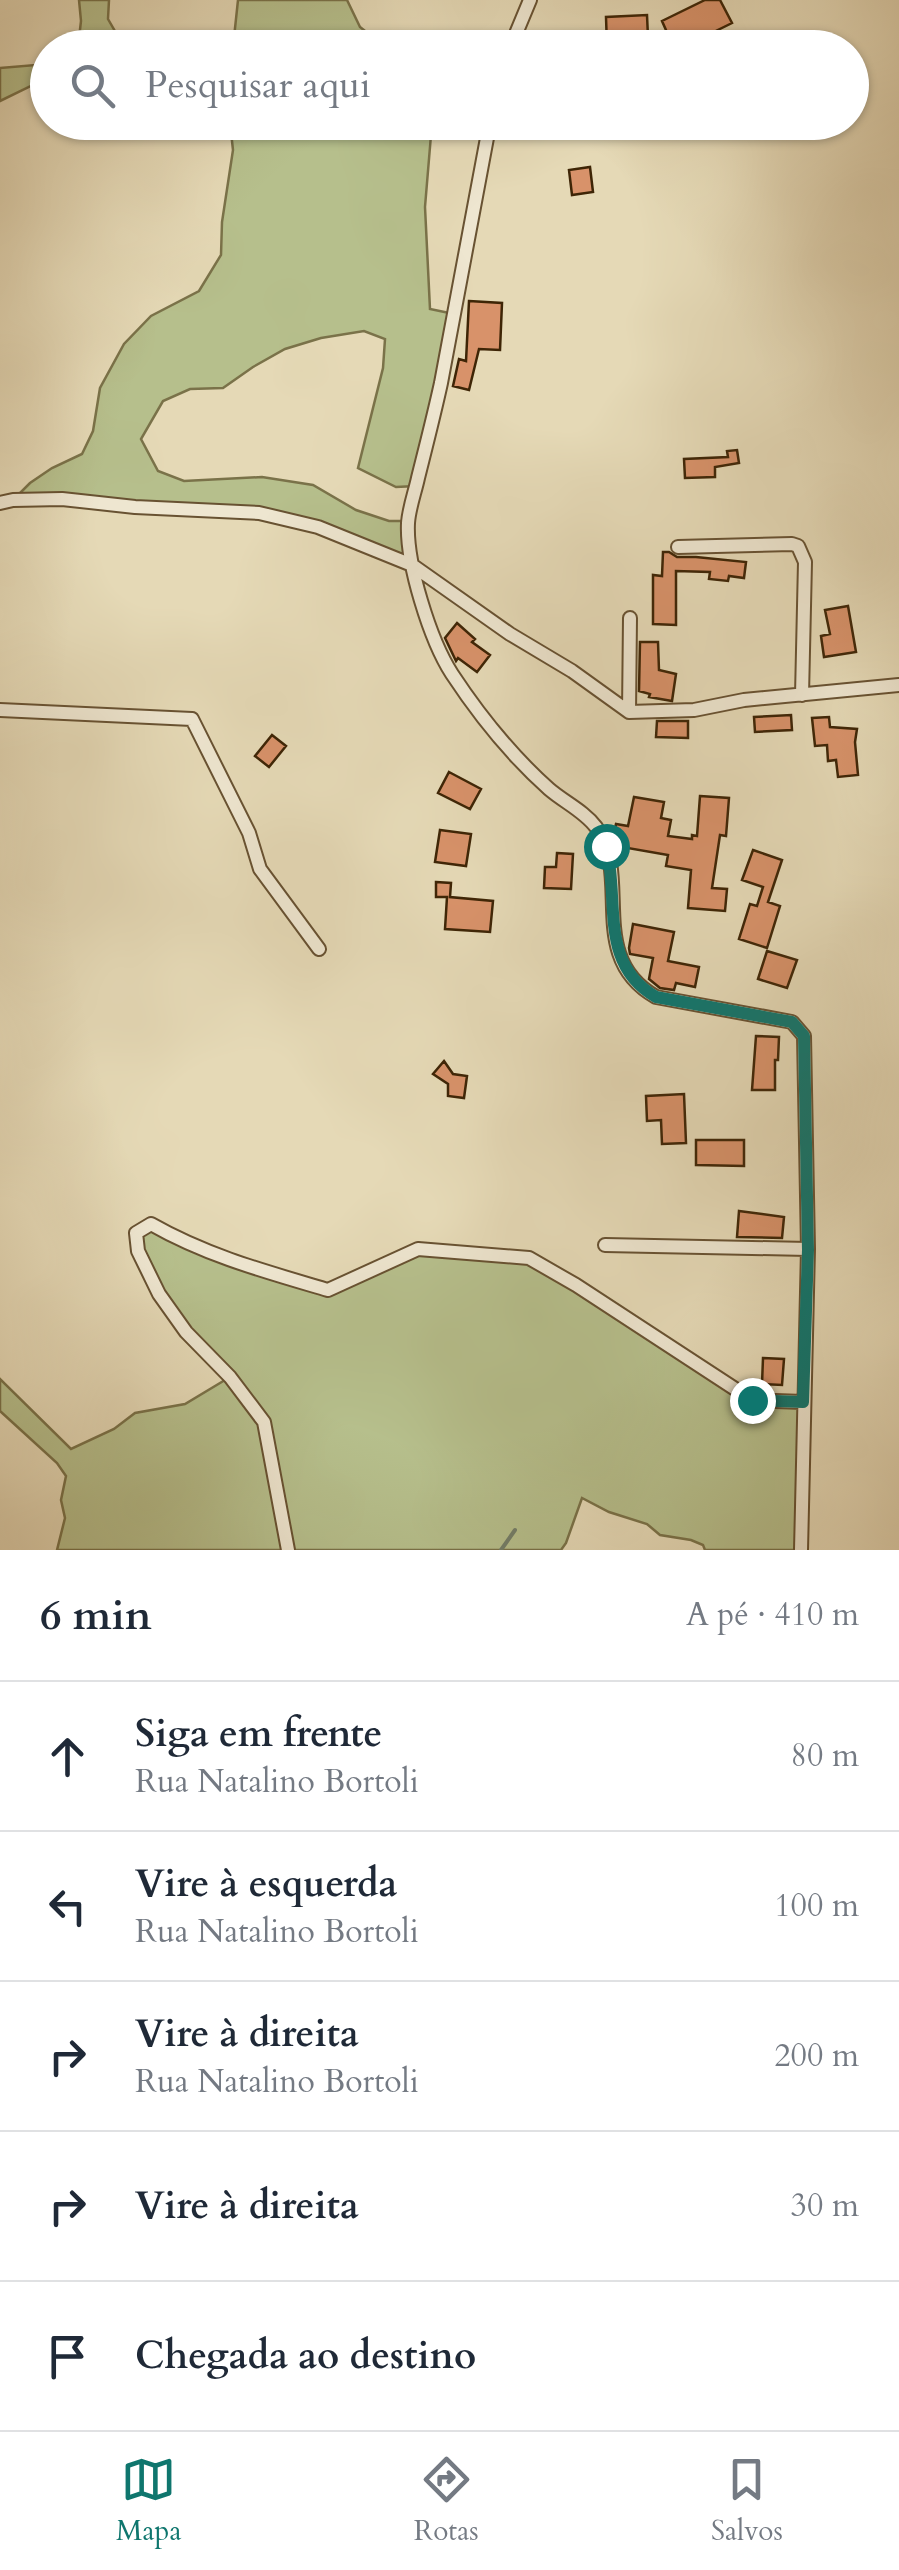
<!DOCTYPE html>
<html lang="pt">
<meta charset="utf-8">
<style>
:root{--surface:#fff;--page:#f2f2f3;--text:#1f2937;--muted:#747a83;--line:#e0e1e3;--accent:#0f766e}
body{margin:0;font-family:Cardo,serif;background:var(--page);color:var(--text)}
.stop{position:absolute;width:30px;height:30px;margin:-22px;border:8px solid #0f766e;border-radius:50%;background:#fff}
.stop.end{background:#0f766e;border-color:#fff;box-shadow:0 2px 10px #0008}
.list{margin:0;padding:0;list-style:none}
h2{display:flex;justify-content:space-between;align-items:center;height:130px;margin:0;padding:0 40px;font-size:42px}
h2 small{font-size:32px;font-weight:400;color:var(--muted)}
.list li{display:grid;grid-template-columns:65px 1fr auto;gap:30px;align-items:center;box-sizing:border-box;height:150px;padding:0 40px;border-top:2px solid var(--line)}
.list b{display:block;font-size:38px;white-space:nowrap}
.list p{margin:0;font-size:32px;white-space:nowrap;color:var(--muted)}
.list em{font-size:32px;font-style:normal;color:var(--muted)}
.icon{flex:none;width:55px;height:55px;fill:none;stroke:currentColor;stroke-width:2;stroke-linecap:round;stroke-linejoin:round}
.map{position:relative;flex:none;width:899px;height:1550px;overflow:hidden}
.search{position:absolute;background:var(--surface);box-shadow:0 2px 8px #0004;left:30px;right:30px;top:30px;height:110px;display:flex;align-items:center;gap:25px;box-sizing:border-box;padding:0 35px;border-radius:55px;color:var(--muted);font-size:38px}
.sheet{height:880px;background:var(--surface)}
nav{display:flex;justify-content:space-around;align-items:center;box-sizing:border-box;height:140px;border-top:2px solid var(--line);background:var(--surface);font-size:28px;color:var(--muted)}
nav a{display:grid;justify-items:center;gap:5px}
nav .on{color:var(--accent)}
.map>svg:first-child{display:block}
</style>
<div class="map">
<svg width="899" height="1550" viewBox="0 0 899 1550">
<rect width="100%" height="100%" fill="#e5d9b6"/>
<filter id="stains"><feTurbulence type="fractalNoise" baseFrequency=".002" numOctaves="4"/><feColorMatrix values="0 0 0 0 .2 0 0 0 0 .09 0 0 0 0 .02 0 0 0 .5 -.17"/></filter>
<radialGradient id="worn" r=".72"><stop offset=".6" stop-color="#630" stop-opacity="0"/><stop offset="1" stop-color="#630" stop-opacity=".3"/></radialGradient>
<path fill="#b6bf8c" stroke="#7a7249" stroke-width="2.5" d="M79,0H109L108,19L123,45L149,47H78L81,21Z
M238,0H347L360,27L379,42L428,39L432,47H233Z
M47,64V83L33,85L0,101V68Z
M230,123H432L425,207L430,309L454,314L416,486L396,487L358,468L383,368L385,339L364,331L321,338L285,349L253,367L223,388L190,389L163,401L141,439L158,471L184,481L262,477L313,485L356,510L389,521H408L412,565L259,513L13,500L30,483L52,468L82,454L93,431L100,388L124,344L151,316L199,291L221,255L222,222L233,150Z
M151,1224L328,1290L418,1249L529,1258L752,1400L803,1402L801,1550H705L703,1545L691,1540L660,1535L647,1524L609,1512L582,1498L566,1543L561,1550H57L65,1518L61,1500L66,1476L57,1463L0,1411V1379L71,1449L114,1429L135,1413L185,1404L230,1377L159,1294L136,1233Z"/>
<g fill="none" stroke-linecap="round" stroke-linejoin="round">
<path stroke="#737e69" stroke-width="4" d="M501,1550L515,1530"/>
</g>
<path fill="#d8926a" stroke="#3e2506" stroke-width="2.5" d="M705,0H720L732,23L681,48H674L662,21Z
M647,15L648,37L626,38V46L607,47L606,17Z
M590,167L593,192L572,195L569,170Z
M469,301L502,303L500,350L479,349L469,390L453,386L459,359L466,361Z
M737,450L739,463L715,467V477L685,478L684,459L728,457L727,451Z
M663,552H669L677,557H696L746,562L744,578L729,576L728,581L709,579L710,572L676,571V625L653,624V575L662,576Z
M848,606L856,652L824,657L821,636L830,634L825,610Z
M457,623L475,639L472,642L490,655L477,672L458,658L456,661L445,638Z
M640,642H658L659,670L676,674L672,701L649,697L650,694L639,691Z
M791,715L792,730L755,732L754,717Z
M829,717L830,727L857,729L855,742L858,775L838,777L836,760L828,761L827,745L815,746L812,718Z
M657,721H688V738L656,737Z
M272,735L286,746L269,767L255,756Z
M449,772L481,789L470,809L438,793Z
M700,796L729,798L726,836L720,835L712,888L727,889L725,911L688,908L691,870L666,866L668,855L616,846L613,839L616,824L628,826L634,797L664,802L661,818L671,820L668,836L692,839V835L697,836Z
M440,830L471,834L466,866L435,862Z
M753,850L782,860L768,902L780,906L767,948L739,939L750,904L757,906L763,887L742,880Z
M557,853L573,854L571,889L544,888L545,867H556Z
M436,882L451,883L450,897L493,901L490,932L445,929L447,897H436Z
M633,924L674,932L668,961L699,967L695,987L676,983L674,990L660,988L649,979L653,958L630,954L629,948Z
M767,951L797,960L787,988L758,979Z
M756,1036L779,1037L778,1060H775V1090H752Z
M444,1061L453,1074L467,1076L464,1098L448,1096V1084L433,1074Z
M684,1094L686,1143L662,1144L661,1120L647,1121L646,1096Z
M696,1140H744V1166L696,1165Z
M739,1211L784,1217L782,1238L737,1237Z
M763,1358L784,1359L782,1385L762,1384Z"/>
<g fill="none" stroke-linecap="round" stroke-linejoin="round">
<g stroke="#685232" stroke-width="16">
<path id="minor" d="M510,48L530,0
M490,122C473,209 458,296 441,383C434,415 426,446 418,478C415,492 409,508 408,523C406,563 430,640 452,674C479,715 512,756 549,789C564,802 584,811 596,827C633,877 585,957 656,997L792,1022L804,1036L808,1249L801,1550
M0,503L13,500L62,499L135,507L259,513L318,527L412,565L510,634L572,671L629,712L694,710L744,700L899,685
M678,547L792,544L798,546L805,562L802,695
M0,710L192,719L249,833L260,869L319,949
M629,712L630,618
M605,1245L808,1249
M288,1550L264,1422L230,1377L186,1332L159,1294L138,1251L136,1233L151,1224C207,1256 267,1272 328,1290L418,1249L529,1258L576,1285L752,1400L803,1402"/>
</g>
<use href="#minor" stroke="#eee6d0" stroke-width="12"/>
</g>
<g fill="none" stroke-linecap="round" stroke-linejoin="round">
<path stroke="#0f766e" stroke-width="12" d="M606,846C620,899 598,964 656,997L792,1022L804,1036L808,1250L803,1402L752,1400"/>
</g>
<rect width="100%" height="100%" filter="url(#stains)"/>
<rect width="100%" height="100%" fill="url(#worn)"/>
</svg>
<div class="stop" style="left:606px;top:846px"></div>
<div class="stop end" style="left:752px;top:1400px"></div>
<div class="search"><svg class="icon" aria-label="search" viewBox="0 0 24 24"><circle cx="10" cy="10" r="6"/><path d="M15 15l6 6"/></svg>Pesquisar aqui</div>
</div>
<section class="sheet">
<h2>6 min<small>A pé · 410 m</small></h2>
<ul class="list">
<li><svg class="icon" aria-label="ahead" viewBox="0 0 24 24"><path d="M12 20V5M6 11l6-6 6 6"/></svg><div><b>Siga em frente</b><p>Rua Natalino Bortoli</p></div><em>80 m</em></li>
<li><svg class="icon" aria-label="left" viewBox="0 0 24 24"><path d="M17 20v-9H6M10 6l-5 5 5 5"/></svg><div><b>Vire à esquerda</b><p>Rua Natalino Bortoli</p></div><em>100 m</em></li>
<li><svg class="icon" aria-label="right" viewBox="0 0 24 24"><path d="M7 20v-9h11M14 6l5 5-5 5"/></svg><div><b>Vire à direita</b><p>Rua Natalino Bortoli</p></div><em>200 m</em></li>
<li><svg class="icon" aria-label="right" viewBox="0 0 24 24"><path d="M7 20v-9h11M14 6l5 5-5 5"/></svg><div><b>Vire à direita</b></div><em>30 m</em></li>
<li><svg class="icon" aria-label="arrive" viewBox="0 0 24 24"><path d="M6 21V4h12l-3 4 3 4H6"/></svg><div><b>Chegada ao destino</b></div></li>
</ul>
</section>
<nav>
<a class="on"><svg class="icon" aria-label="map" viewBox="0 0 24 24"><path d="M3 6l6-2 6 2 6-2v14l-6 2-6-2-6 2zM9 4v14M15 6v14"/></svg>Mapa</a>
<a><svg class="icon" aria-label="directions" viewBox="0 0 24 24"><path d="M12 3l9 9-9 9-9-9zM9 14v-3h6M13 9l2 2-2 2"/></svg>Rotas</a>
<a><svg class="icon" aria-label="saved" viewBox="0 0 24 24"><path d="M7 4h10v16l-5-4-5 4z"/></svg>Salvos</a>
</nav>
